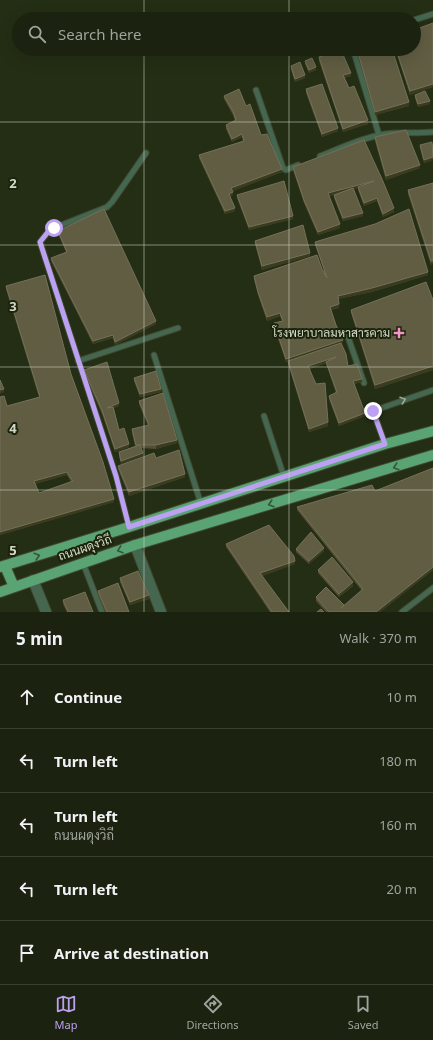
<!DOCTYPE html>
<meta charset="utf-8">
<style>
:root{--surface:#1b220f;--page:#282f1d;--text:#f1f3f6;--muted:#a0a49e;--line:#393f2f;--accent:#bca0f2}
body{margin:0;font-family:"Noto Sans",Sarabun,sans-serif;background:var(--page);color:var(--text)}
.stop{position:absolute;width:12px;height:12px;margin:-9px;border:3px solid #bca0f2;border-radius:50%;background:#fff}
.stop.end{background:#bca0f2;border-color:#fff;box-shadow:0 1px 4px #0008}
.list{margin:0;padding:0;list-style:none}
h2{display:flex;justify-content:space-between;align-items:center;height:52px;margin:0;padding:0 16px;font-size:17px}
h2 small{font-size:13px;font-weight:400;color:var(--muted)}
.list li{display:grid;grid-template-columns:26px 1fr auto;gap:12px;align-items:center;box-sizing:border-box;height:64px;padding:0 16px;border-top:1px solid var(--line)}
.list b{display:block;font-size:15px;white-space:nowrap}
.list p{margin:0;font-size:13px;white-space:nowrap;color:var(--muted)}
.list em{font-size:13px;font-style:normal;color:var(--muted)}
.icon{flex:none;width:22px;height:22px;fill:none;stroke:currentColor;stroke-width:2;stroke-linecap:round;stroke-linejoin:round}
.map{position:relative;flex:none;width:433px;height:612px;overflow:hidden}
.search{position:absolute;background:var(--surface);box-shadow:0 4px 16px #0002;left:12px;right:12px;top:12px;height:44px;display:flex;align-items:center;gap:10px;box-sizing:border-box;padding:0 14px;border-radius:22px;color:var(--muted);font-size:15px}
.sheet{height:372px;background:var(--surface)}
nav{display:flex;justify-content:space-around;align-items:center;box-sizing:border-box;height:56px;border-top:1px solid var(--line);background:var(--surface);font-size:11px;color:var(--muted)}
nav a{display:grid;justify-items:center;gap:2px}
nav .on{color:var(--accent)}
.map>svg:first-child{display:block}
</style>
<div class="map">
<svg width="433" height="612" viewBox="0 0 433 612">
<rect width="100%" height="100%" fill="#242e14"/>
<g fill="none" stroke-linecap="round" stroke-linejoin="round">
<g stroke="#404931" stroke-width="7">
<path id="service" d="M414,20L433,14
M353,49L379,135
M256,90L283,168L286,170L298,165
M320,156C339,149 359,139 380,135C397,131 415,134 433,132
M347,334L364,383
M154,355L201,504
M78,361L178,328
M264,416L284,477
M385,444L373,411L433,390
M129,527L116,476L40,242L48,232L54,228L107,207L112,202L146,153
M83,563L102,612
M402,612L433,588"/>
</g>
<g stroke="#404931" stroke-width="12">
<path id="minor" d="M135,545L161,612
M33,580L46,612"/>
</g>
<g stroke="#404931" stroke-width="12">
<path id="primary" d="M5,566L14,587
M0,567L129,527L385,444L433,431
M0,592L135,545L433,455"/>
</g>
<use href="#service" stroke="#456750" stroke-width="5"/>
<use href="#minor" stroke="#456750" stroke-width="10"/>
<use href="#primary" stroke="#5aa474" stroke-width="10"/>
</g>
<path fill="#544e32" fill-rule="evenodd" d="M433,23V87L410,95L395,49H414Z
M356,49H392L409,106L375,115Z
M319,57L351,76L344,78L368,124L343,132L319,61Z
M305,61L316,70L309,73L305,64Z
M291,66L305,78L295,82L291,70Z
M306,89L338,131L322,137L306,93Z
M415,95L430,104L418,107L415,98Z
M224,96L246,106L261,135L282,172L232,191L233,195L230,196L235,211L225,214L199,158V155L243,141L242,137L232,142L226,129V125L235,121L233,115L224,99Z
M375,137L420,168L386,180L375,141Z
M364,140L394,212L383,217L377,201L364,206L358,190V188L354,189L363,216L343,221L334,198V195L336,194L329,196L340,228L318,235L304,203L293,170V167Z
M433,144V160L424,163L420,148V145Z
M433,183V264L431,265L408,194V190Z
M237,195L293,219L249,230L237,198Z
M58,231L156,324L115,345L113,338L93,344L51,261V258L66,252L58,234Z
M255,241L310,256L262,270L255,244Z
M315,242L428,275L372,292L338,299L339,308L331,310L336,325L343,343H341L348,366L362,382L354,384L365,416L339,426L329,399V396L336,393L326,363L310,369L328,426L309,432L288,364V361L334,346L286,362L274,327V323L282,321L280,316L267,321L258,295L254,279V276L322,269L325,274L315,245Z
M6,286L71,374L114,502L0,535L7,406L39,397L6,289ZM67,475L71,482L39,493L35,484Z
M433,300V370L375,389L351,313V310Z
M84,370L119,406L114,408L119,430L129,447L115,452L102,414L84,373Z
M134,378L161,392L140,397L134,381Z
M139,401L177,443L156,449L141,448L143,456L121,464L119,456V452L135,446L132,433V429L148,426L139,404Z
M156,458L185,477L129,496L118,469V466Z
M433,468V570L380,612H326L316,601V597L344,606L362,591L297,510V507L375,491Z
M226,544L295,564L262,576L289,612H270L226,547Z
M296,549L324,551L309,564L296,552Z
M318,570L353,586L339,597L318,573Z
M120,578L149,599L130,605L120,582Z
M98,591L129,612H105L98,595Z
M63,600L93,612H67L63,604Z"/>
<path fill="#3b3b1f" d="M316,67V70L309,73V70Z
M351,73V76L343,78V75Z
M305,75V78L295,82V79Z
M433,84V87L410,95V91Z
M430,101V104L418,107V104Z
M409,102V106L375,115V112Z
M368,120V124L343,132V129Z
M338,128V131L322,137V134Z
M242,134V137L232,142V139Z
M433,157V160L424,163V160Z
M420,165V168L386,180V176Z
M282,169V172L231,192V188Z
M374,181L358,187V188L328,196V193Z
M233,192V195L229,197V194Z
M377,198V201L364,206V203Z
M235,208V211L225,214V211Z
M394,208V212L383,217V214Z
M363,213V216L343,221V218Z
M293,216V219L249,230V227Z
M340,224V228L318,235V232Z
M310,253V256L262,270V266Z
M431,261H433V264L431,265Z
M428,272V275L372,292L338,299V296Z
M339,304V308L330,310V307Z
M280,313V316L267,321V317Z
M156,321V324L115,345V342Z
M113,335V338L93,344V341Z
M343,340V343L286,362V359Z
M336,357L326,362V363L308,369V366Z
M433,366V370L375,389V385Z
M362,379V382L353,384V381Z
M4,389V392L0,394V390Z
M161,389V392L140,397V394Z
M119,403V406L107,411V408Z
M365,413V416L339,426V423Z
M328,422V426L309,432V429Z
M177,440V443L156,449V445Z
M129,444V447L115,452V449Z
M143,453V456L121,464V461Z
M67,472V475L34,484V481Z
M185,474V477L129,496V492Z
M114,499V502L0,535V532Z
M324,548V551L309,564V561Z
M295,561V564L260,577V573Z
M433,567V570L380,612H376Z
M353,582V586L339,597V594Z
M149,595V599L130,605V602Z"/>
<path fill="#615d43" stroke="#737158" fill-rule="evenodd" d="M433,23V84L410,91L396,49H414V30Z
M357,49H392L409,102L375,112Z
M341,50L351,73L343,75L349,88L354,86L368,120L343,129L319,57Z
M312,58L316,67L309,70L305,61Z
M300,62L305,75L295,79L291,66Z
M322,84L338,128L322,134L306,89Z
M239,89L246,106L250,104L261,135L267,134L282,169L231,188L233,192L229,194L235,208L225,211L199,155L244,141L242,134L232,139L226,125L236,120L233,111L224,96Z
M425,91L430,101L418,104L415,95Z
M406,130L420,165L386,176L375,137Z
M364,140L382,179L394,208L383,214L377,198L364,203L358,187L374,181L328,193L340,224L318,232L304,200L293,167Z
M432,142L433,157L424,160L420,145Z
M284,181L293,216L249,227L237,195Z
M433,183V261H431L408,190Z
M353,188L363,213L343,218L334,195Z
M104,209L156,321L115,342L113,335L93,341L51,258L67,252L58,231Z
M409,209L428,272L372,288L338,296L339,304L330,307L336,325L343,340L286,359L274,323L283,321L280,313L267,317L258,292L254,276L317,255L322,269L327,278L315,242L375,224Z
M303,225L310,253L262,266L255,241Z
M45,275L71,374L103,462L114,499L0,532V397L4,396L7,406L40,397L6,286ZM67,472L73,481L39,493L34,481Z
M426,282L433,300V366L375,385L351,310Z
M341,343L346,354L348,366L357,364L362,379L353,381L365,413L339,423L329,396L337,392L326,362L336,357L308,366L316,384L325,383L328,422L309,429L288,361Z
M107,362L119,403L107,408L113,407L119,430L124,428L129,444L115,449L102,410L84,370Z
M156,371L161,389L140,394L134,378Z
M0,380L4,389L0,390Z
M163,393L177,440L156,445H140L143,453L121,461L119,452L140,445H136L132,429L149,425L139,401Z
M179,450L185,474L129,492L118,466L154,453L156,458Z
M433,468V567L376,612H329L316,597L326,587L344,605L341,608L363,589L297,507L372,485L375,491Z
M269,525L294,556L295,561L260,573L289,612H272L226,544Z
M311,532L324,548L309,561L296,549Z
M332,557L353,582L339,594L318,570Z
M138,571L149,595L130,602L120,578Z
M118,583L129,612H107L98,591Z
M85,592L93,612H68L63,600Z
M321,609L324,612H317Z"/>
<defs><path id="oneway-chevron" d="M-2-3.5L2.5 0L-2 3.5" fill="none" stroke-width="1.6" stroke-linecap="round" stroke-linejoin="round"/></defs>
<use stroke="#9aab99" href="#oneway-chevron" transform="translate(403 400) rotate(-19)"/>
<g stroke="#345735">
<use href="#oneway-chevron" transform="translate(396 467) rotate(163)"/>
<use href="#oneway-chevron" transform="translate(271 504) rotate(163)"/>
<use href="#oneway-chevron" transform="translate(120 550) rotate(161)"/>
<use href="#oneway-chevron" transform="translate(37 556) rotate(-17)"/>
</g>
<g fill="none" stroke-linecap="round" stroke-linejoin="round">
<path stroke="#bca0f2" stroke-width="5" d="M54,228L48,232L40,242L116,476L129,527L385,444L373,411"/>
</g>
<path fill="none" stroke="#d2d9c9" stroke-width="1" stroke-opacity="0.55" d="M144,0V19M289,0V19M144,49V612M289,49V612M0,122H433M0,245H433M0,367H433M0,490H433"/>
<path fill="#f890ca" stroke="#1b240b" stroke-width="1.5" d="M397 327h4v4h4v4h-4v4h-4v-4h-4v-4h4z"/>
<g text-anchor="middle" stroke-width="4" stroke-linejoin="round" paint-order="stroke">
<g font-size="12" fill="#d2d9c9" stroke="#1b240b" text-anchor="end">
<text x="390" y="337">โรงพยาบาลมหาสารคาม</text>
</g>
<g font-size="12" fill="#d2d9c9" stroke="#1b240b">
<text transform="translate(85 548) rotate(-19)" y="4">ถนนผดุงวิถี</text>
</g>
</g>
<g font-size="13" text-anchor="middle" font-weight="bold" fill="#d2d9c9" stroke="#1b240b" stroke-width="4" stroke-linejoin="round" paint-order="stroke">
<text x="13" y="188">2</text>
<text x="13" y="311">3</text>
<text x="13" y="433">4</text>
<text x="13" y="555">5</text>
</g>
</svg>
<div class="stop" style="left:54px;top:228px"></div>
<div class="stop end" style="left:373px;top:411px"></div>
<div class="search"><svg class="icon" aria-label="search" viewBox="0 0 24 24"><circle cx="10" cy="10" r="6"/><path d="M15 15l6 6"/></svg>Search here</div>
</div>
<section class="sheet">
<h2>5 min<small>Walk · 370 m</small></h2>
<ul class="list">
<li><svg class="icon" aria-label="ahead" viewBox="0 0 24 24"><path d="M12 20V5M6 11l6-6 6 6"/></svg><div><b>Continue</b></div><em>10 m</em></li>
<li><svg class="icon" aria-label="left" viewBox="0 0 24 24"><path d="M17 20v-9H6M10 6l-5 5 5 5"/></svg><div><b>Turn left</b></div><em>180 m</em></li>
<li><svg class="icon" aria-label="left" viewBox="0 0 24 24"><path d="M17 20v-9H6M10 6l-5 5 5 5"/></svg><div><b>Turn left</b><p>ถนนผดุงวิถี</p></div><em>160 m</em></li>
<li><svg class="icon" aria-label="left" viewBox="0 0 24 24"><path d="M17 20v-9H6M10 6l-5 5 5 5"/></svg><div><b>Turn left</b></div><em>20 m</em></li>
<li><svg class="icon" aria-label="arrive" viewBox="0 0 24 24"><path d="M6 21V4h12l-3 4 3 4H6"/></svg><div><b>Arrive at destination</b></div></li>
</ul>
</section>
<nav>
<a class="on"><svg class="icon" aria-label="map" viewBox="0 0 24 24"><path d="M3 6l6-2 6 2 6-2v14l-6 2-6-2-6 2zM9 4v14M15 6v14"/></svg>Map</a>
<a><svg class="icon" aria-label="directions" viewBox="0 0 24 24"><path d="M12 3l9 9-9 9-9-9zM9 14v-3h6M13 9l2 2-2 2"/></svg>Directions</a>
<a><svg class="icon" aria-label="saved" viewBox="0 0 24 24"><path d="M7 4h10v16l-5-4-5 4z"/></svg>Saved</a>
</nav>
